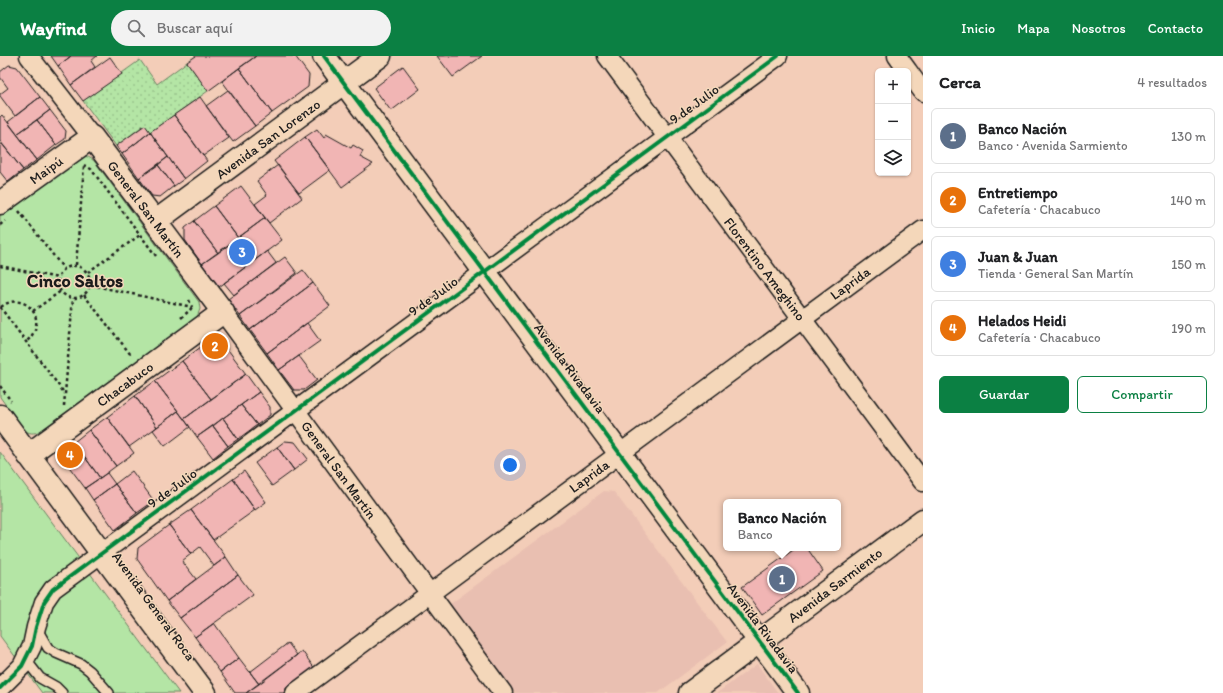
<!DOCTYPE html>
<html lang="es">
<meta charset="utf-8">
<style>
:root{--surface:#fff;--page:#f2f2f2;--text:#202124;--muted:#757577;--line:#e0e0e0;--accent:#0b8043}
body{margin:0;font-family:Itim,sans-serif;background:var(--page);color:var(--text)}
.controls{position:absolute;right:12px;top:12px;display:grid;overflow:hidden;border-radius:6px;box-shadow:0 1px 3px #0004}
.controls button{width:36px;height:36px;display:grid;place-items:center;padding:0;border:0;border-bottom:1px solid var(--line);background:var(--surface);color:var(--text);font:20px sans-serif}
.you{position:absolute;left:510px;top:409px;width:14px;height:14px;margin:-10px;border:3px solid #fff;border-radius:50%;background:#1a73e8;box-shadow:0 0 0 6px #1a73e833}
.badge{display:grid;place-items:center;width:26px;height:26px;border-radius:50%;background:var(--accent);color:#fff;font-size:13px;font-weight:700}
.pin{position:absolute;translate:-50% -50%;border:2px solid #fff;box-shadow:0 1px 4px #0006}
.popup{position:absolute;left:723px;top:443px;width:118px;height:52px;box-sizing:border-box;display:grid;place-content:center;border-radius:6px;background:var(--surface);filter:drop-shadow(0 1px 3px #0005);font-size:13px;white-space:nowrap;color:var(--muted)}
.popup b{font-size:15px;color:var(--text)}
.popup::after{content:'';position:absolute;left:50%;top:100%;margin-left:-8px;border:8px solid transparent;border-top-color:var(--surface)}
.list{margin:0;padding:0;list-style:none}
h2{display:flex;justify-content:space-between;align-items:center;height:52px;margin:0;padding:0 16px;font-size:17px}
h2 small{font-size:13px;font-weight:400;color:var(--muted)}
.list li{display:grid;grid-template-columns:26px 1fr auto;gap:12px;align-items:center;box-sizing:border-box;height:56px;margin:0 8px 8px;padding:0 8px;border:1px solid var(--line);border-radius:6px}
.list b{display:block;font-size:15px;white-space:nowrap}
.list p{margin:0;font-size:13px;white-space:nowrap;color:var(--muted)}
.list em{font-size:13px;font-style:normal;color:var(--muted)}
.actions{display:flex;gap:8px;padding:12px 16px}
.actions a{flex:1;padding:9px 0;border:1px solid var(--accent);border-radius:6px;text-align:center;font-size:14px;color:var(--accent)}
.actions .main{background:var(--accent);color:#fff}
.icon{flex:none;width:22px;height:22px;fill:none;stroke:currentColor;stroke-width:2;stroke-linecap:round;stroke-linejoin:round}
.map{position:relative;flex:none;width:923px;height:637px;overflow:hidden}
header{display:flex;align-items:center;gap:24px;box-sizing:border-box;height:56px;padding:0 20px;background:var(--accent);color:#fff}
header strong{font-size:19px}
nav{display:flex;gap:22px;margin-inline-start:auto;font-size:14px}
.search{width:280px;height:36px;background:var(--page);display:flex;align-items:center;gap:10px;box-sizing:border-box;padding:0 14px;border-radius:22px;color:var(--muted);font-size:15px}
main{display:flex}
aside{flex:1;background:var(--surface)}
.map>svg:first-child{display:block}
</style>
<header>
<strong>Wayfind</strong>
<div class="search"><svg class="icon" aria-label="search" viewBox="0 0 24 24"><circle cx="10" cy="10" r="6"/><path d="M15 15l6 6"/></svg>Buscar aquí</div>
<nav><a>Inicio</a><a>Mapa</a><a>Nosotros</a><a>Contacto</a></nav>
</header>
<main>
<div class="map">
<svg width="923" height="637" viewBox="0 0 923 637">
<defs>
<pattern id="grass-dots" width="8" height="8" patternUnits="userSpaceOnUse"><rect width="8" height="8" fill="#b4e5a5"/><path d="M2 2h.1M6 6h.1" fill="none" stroke="#9ac48d" stroke-width="1.8" stroke-linecap="round"/></pattern>
</defs>
<rect width="100%" height="100%" fill="#f3cdb8"/>
<filter id="ink" filterUnits="userSpaceOnUse"><feTurbulence type="fractalNoise" baseFrequency=".025" numOctaves="2"/><feDisplacementMap in="SourceGraphic" scale="8" xChannelSelector="R" yChannelSelector="G"/><feConvolveMatrix kernelMatrix="1 2 1 2 8 2 1 2 1" color-interpolation-filters="sRGB"/></filter>
<g filter="url(#ink)">
<path fill="#e9bfb1" d="M604,435L614,436L727,586L658,637H515L449,549Z
M757,608L778,637H717Z"/>
<path fill="url(#grass-dots)" stroke="#688060" d="M140,4L157,28L187,6L208,35L150,76L144,69L116,90L83,45Z"/>
<path fill="#b4e5a5" stroke="#688060" d="M80,100C87,100 90,101 95,106L199,246L200,253L197,261L40,375C34,378 29,378 23,373L0,341V160L76,102Z
M0,396L179,637H42L0,580Z"/>
<path fill="#f1b5b4" stroke="#1c1c1c" d="M51,0H71L58,10Z
M71,0H97L91,5L95,11L71,29L58,10Z
M196,0H256L208,35L187,6Z
M256,0H295L309,19L308,31L272,57L239,12Z
M437,0H482L453,21Z
M110,1L122,18L83,45L71,29Z
M9,9L17,11L40,41L15,60L0,40V38L8,32L0,21V16Z
M403,10L420,33L391,55L374,32Z
M239,12L272,57L255,70L222,25Z
M228,34L255,70L233,86L206,50Z
M40,41L50,54L17,78L8,66Z
M200,41L229,82L203,100L174,59Z
M50,54L66,75L65,83L56,89L37,64Z
M2,59L37,104L23,114L0,85V61Z
M174,59L207,105L184,123L150,76Z
M37,64L56,89L37,104L17,78Z
M145,69L150,76L122,98L116,90Z
M317,73L324,82L326,78L351,92L353,89L363,95L360,101L373,108L342,131L305,81Z
M150,76L168,101L139,122L122,98Z
M305,81L330,114L299,137L274,105Z
M2,88L23,114L8,126L0,116V89Z
M168,101L184,123L174,130L158,109Z
M158,109L174,130L160,141L152,140L139,122Z
M278,109L302,142L269,167L255,148L267,139L257,125Z
M241,130L265,162L238,182L214,150Z
M214,150L238,182L218,197L194,165Z
M265,162L282,184L219,231L202,208Z
M194,165L218,197L202,208L185,184V172Z
M267,195L276,207L234,239L224,227Z
M285,201L297,217L240,260L228,243Z
M303,214L313,227L250,274L240,260Z
M313,227L330,250L267,297L250,274Z
M307,267L320,285L279,314L267,297Z
M217,279L246,318L211,343L182,305Z
M299,300L317,324L304,334H294L279,314Z
M182,305L211,343L184,363L155,325Z
M246,318L259,336L197,381L184,363Z
M155,325L178,355L157,371L135,340Z
M259,336L270,351V359L257,369L241,349Z
M135,340L157,371L129,391L107,361Z
M241,349L257,369L238,383L223,362Z
M178,355L190,371L165,390L153,374Z
M107,361L134,397L116,410L89,374Z
M223,362L238,383L228,390L213,370Z
M213,370L228,390L213,402L197,381Z
M89,374L116,410L100,422L74,386Z
M285,385L295,386L308,403L294,414L277,391Z
M74,386L100,422L85,432L64,404V394Z
M277,391L294,414L272,430L255,407Z
M132,415L154,445L137,457L115,428Z
M244,415L266,446L255,454L233,423Z
M107,417L115,428L93,444L85,432Z
M233,423L255,454L213,484L191,454Z
M115,428L137,457L115,474L93,444Z
M191,454L226,501L214,510L200,491L191,498L169,469Z
M169,469L191,498L182,505L196,523L167,545L137,503L138,492Z
M796,492H807L823,515L762,559L742,531Z
M226,501L238,519L180,562L167,545Z
M238,519L253,539L195,581L180,562Z
M214,567L239,602L220,616L195,581Z
M288,587L297,599L259,628L250,616Z
M302,595L315,613L283,637H246Z
M239,602L259,628L246,637H235L220,616Z"/>
<g fill="none" stroke-linecap="round" stroke-linejoin="round">
<g stroke="#1c1c1c" stroke-width="12">
<path id="service" d="M37,573L48,592L56,597L81,608L90,615L109,637
M26,604L40,622L56,631L62,637"/>
</g>
<g stroke="#1c1c1c" stroke-width="21">
<path id="minor" d="M29,0L92,81
M607,0L923,426
M897,0L908,15
M908,15L923,36
M223,256L503,637
M0,632L22,610L32,590L36,571L44,546L53,533L778,0
M295,637L923,174"/>
</g>
<g stroke="#1c1c1c" stroke-width="25">
<path id="tertiary" d="M324,0L798,637"/>
</g>
<g stroke="#1c1c1c" stroke-width="25">
<path id="secondary" d="M0,147L92,81L223,256L28,399
M156,165L380,0
M0,360L205,637
M690,637L923,464"/>
</g>
<path stroke="#1c1c1c" stroke-width="2.5" stroke-dasharray="3 3" stroke-linecap="butt" d="M84,109L91,113L156,200
M19,155L64,213
M0,169L5,165
M76,209L84,110
M58 226a16 16 0 1 1 32 0a16 16 0 1 1-32 0Z
M0,210L58,222
M88,216L140,179
M91,229L192,251
M84,239L131,299
M189,244L192,251
M0,251L65,338
M1,251C23,233 52,263 26,286
M33,255L61,235
M181,262L190,254L192,251
M0,330L11,345
M64,350L73,242"/>
<use href="#service" stroke="#f4d7ba" stroke-width="9"/>
<use href="#minor" stroke="#f4d7ba" stroke-width="18"/>
<use href="#tertiary" stroke="#f4d7ba" stroke-width="22"/>
<use href="#secondary" stroke="#f4d7ba" stroke-width="22"/>
<g stroke="#f4d7ba" stroke-width="6">
<path id="cycleway" d="M324,0L798,637
M0,632L22,610L32,590L36,571L44,546L53,533L778,0"/>
</g>
<use href="#cycleway" stroke="#00873e" stroke-width="4"/>
</g>
</g>
<g text-anchor="middle" stroke-width="3" stroke-linejoin="round" paint-order="stroke">
<g font-size="14" fill="#1c1c1c" stroke="#f4d7ba">
<text transform="translate(694 48) rotate(-36)" y="5">9 de Julio</text>
<text transform="translate(268 83) rotate(-36)" y="5">Avenida San Lorenzo</text>
<text transform="translate(46 114) rotate(-36)" y="5">Maipú</text>
<text transform="translate(146 153) rotate(53)" y="5">General San Martín</text>
<text transform="translate(765 213) rotate(53)" y="5">Florentino Ameghino</text>
<text transform="translate(850 227) rotate(-36)" y="5">Laprida</text>
<text transform="translate(433 240) rotate(-36)" y="5">9 de Julio</text>
<text transform="translate(570 312) rotate(53)" y="5">Avenida Rivadavia</text>
<text transform="translate(125 328) rotate(-36)" y="5">Chacabuco</text>
<text transform="translate(339 414) rotate(54)" y="5">General San Martín</text>
<text transform="translate(589 420) rotate(-36)" y="5">Laprida</text>
<text transform="translate(172 432) rotate(-36)" y="5">9 de Julio</text>
<text transform="translate(835 529) rotate(-37)" y="5">Avenida Sarmiento</text>
<text transform="translate(154 550) rotate(54)" y="5">Avenida General Roca</text>
<text transform="translate(763 572) rotate(53)" y="5">Avenida Rivadavia</text>
</g>
<g font-size="18" font-weight="bold" fill="#1c1c1c" stroke="#f4d7ba">
<text x="75" y="231">Cinco Saltos</text>
</g>
</g>
</svg>
<div class="controls">
<button>+</button>
<button>−</button>
<button><svg class="icon" aria-label="layers" viewBox="0 0 24 24"><path d="M12 4l9 5-9 5-9-5zM3 14l9 5 9-5"/></svg></button>
</div>
<div class="you"></div>
<div class="pin badge" style="left:782px;top:523px;background:#5c6f8a">1</div>
<div class="popup"><b>Banco Nación</b>Banco</div>
<div class="pin badge" style="left:215px;top:290px;background:#e8710a">2</div>
<div class="pin badge" style="left:242px;top:196px;background:#3f7fe0">3</div>
<div class="pin badge" style="left:70px;top:399px;background:#e8710a">4</div>
</div>
<aside>
<h2>Cerca<small>4 resultados</small></h2>
<ul class="list">
<li><span class="badge" style="background:#5c6f8a">1</span><div><b>Banco Nación</b><p>Banco · Avenida Sarmiento</p></div><em>130 m</em></li>
<li><span class="badge" style="background:#e8710a">2</span><div><b>Entretiempo</b><p>Cafetería · Chacabuco</p></div><em>140 m</em></li>
<li><span class="badge" style="background:#3f7fe0">3</span><div><b>Juan &amp; Juan</b><p>Tienda · General San Martín</p></div><em>150 m</em></li>
<li><span class="badge" style="background:#e8710a">4</span><div><b>Helados Heidi</b><p>Cafetería · Chacabuco</p></div><em>190 m</em></li>
</ul>
<div class="actions"><a class="main">Guardar</a><a>Compartir</a></div>
</aside>
</main>
